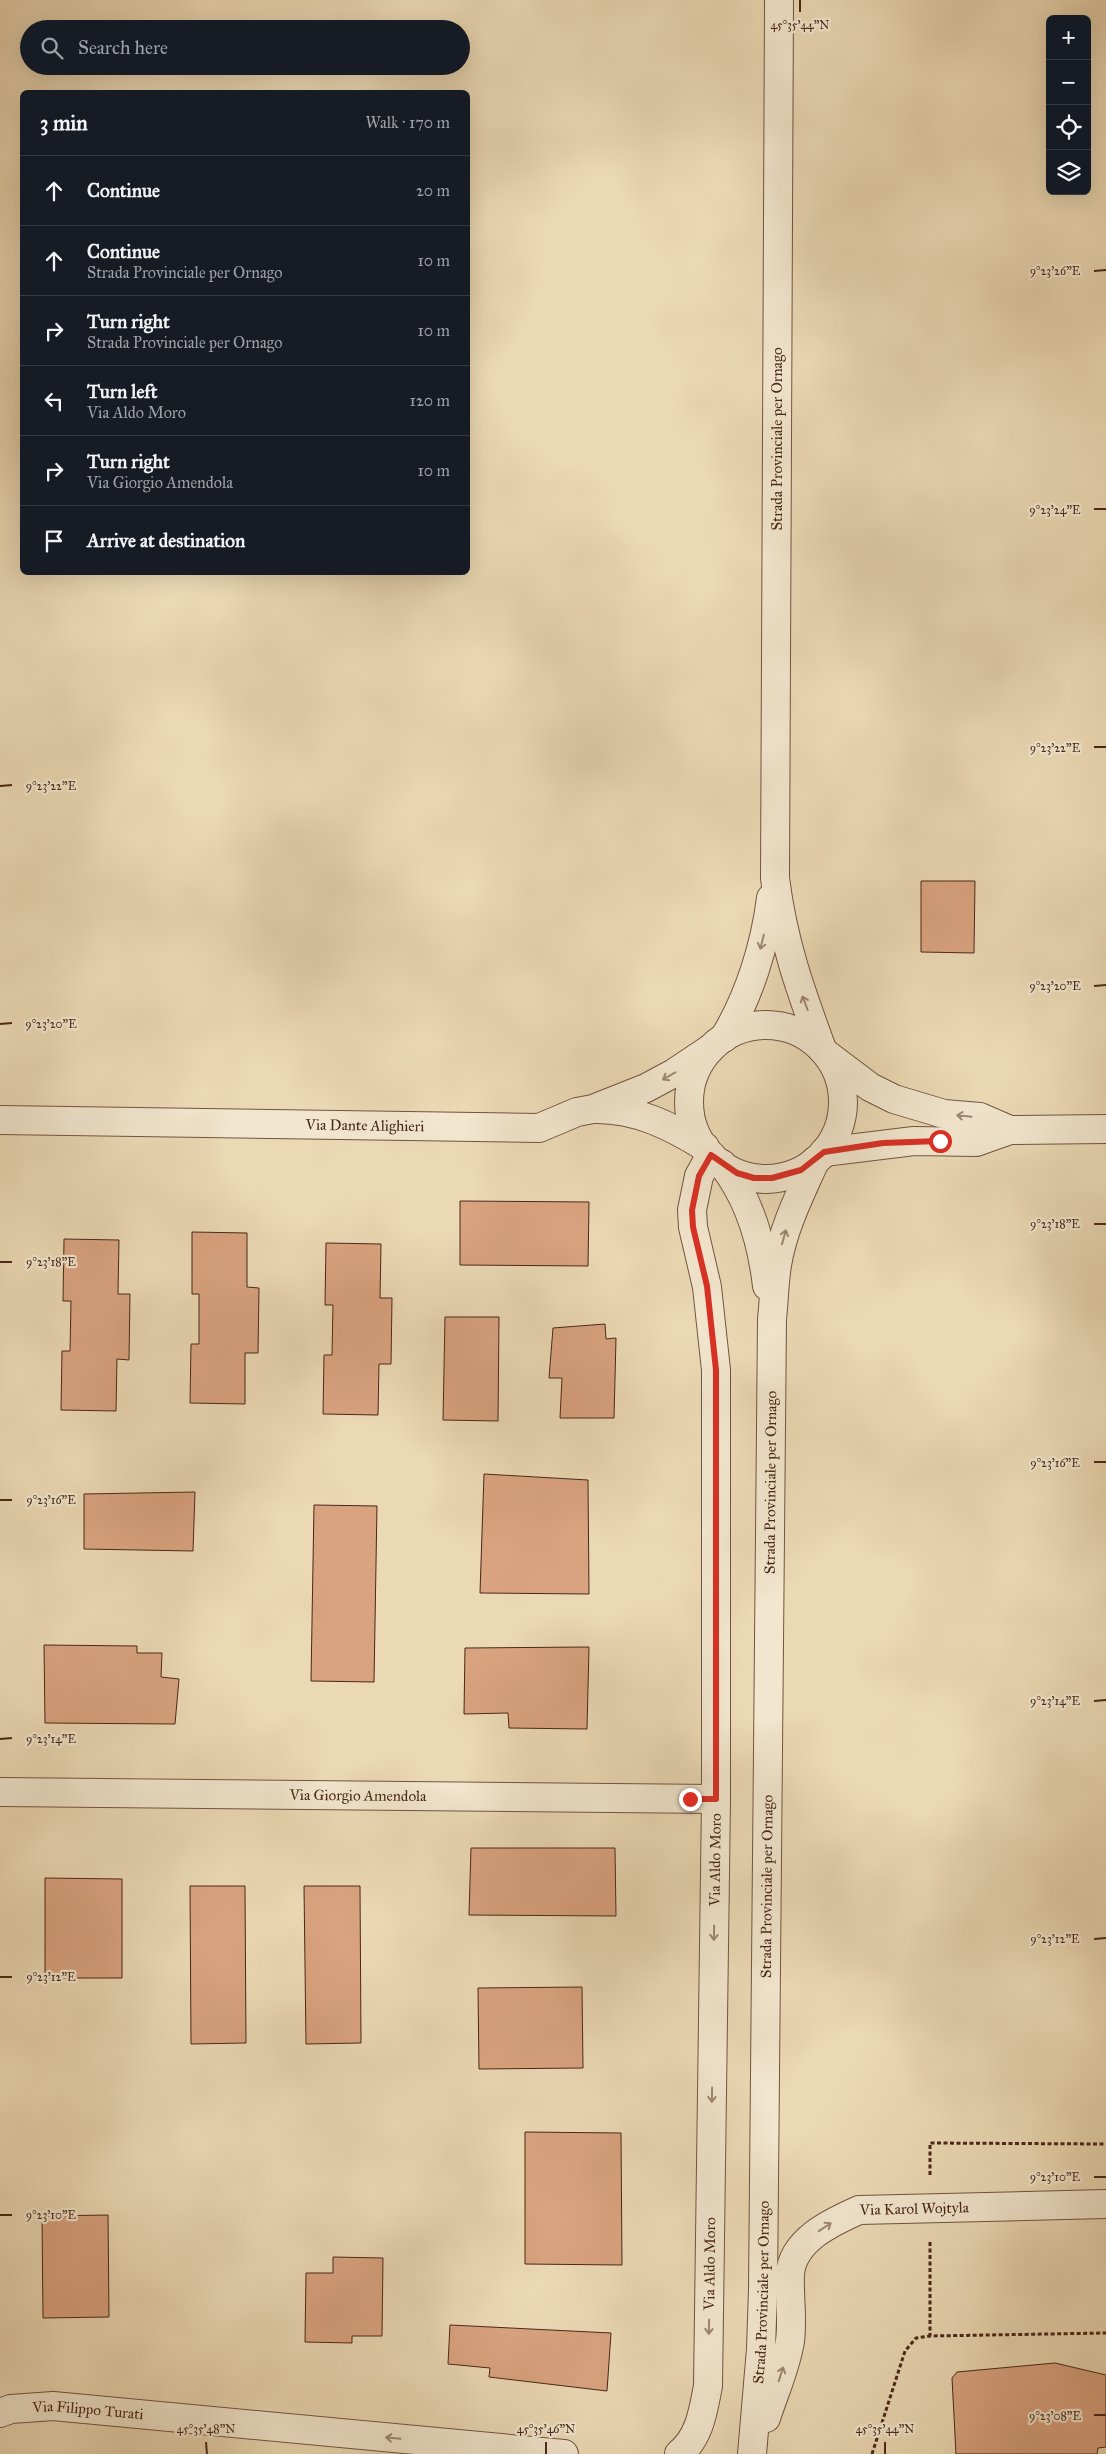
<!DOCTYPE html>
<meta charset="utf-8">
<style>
:root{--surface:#171b24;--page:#20242c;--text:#f1f3f6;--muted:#9ea1a6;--line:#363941}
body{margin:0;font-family:"IM FELL Great Primer",serif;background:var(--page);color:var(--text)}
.controls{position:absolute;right:15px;top:15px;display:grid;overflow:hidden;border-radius:8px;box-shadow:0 5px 20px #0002}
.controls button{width:45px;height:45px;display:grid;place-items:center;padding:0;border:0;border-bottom:1px solid var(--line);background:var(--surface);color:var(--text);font:25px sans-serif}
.stop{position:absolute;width:15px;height:15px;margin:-11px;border:4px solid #d93025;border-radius:50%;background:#fff}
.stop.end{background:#d93025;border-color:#fff;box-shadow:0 1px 5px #0008}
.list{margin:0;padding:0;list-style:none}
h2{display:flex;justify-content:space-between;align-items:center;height:65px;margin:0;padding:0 20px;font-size:21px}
h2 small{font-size:16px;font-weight:400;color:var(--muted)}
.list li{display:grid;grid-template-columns:32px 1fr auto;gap:15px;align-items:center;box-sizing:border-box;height:70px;padding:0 20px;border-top:1px solid var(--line)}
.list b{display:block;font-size:19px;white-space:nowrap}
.list p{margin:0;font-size:16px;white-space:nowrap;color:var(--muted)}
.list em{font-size:16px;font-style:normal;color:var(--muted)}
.icon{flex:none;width:28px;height:28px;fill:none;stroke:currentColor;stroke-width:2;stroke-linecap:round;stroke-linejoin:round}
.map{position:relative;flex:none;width:1106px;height:2454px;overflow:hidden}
.search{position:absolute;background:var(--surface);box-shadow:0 5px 20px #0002;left:20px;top:20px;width:450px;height:55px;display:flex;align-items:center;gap:12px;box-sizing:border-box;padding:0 18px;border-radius:28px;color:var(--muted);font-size:19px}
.panel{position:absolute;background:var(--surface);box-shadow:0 5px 20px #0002;left:20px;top:90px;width:450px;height:485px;border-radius:8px}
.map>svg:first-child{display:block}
</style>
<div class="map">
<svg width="1106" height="2454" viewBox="0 0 1106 2454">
<rect width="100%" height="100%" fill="#ebd9b4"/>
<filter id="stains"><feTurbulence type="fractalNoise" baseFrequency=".004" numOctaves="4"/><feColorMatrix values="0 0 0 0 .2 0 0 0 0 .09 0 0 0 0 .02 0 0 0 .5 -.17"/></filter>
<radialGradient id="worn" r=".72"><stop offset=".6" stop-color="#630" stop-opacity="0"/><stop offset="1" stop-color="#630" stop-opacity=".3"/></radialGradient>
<path fill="#daa380" stroke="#492719" d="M921,881H975L974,953L921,952Z
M460,1201L589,1202L588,1266L460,1265Z
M192,1232L247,1233V1287L259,1288L258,1353H245V1404L190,1403L191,1344H199V1294H192Z
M64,1239L119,1240L118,1294H130L129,1360L117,1359L116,1411L61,1410L62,1351H70L71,1301H63Z
M326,1243L381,1244L380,1298H392L391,1364H379L378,1415L323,1414L324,1355H332L333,1305H325Z
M445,1317H499L498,1421L443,1420Z
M605,1324L606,1339L616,1338L614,1418H560L562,1378H549L553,1328Z
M484,1474L588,1480L589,1594L480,1593Z
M195,1492L193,1551L84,1549V1494Z
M314,1505L377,1506L374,1682L311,1681Z
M44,1645L137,1646V1653H162L161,1677L179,1679L175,1724L45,1723Z
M589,1647L587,1729L509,1728L508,1713L464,1714L465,1648Z
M471,1848H615L616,1916L469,1915Z
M45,1878L122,1879V1978H45Z
M190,1886H245L246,2043L191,2044Z
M304,1886H360L361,2043L306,2044Z
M582,1987L583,2068L479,2069L478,1988Z
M525,2132L621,2133L622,2265L525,2264Z
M108,2215L109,2317L43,2318L42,2216Z
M333,2257L383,2258L382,2336H352V2343L305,2342L306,2273H333Z
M450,2325L611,2333L607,2391L489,2377L490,2368L448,2364Z
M1055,2363L1106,2375V2447L1098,2448L1097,2454H956L952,2378L957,2372Z"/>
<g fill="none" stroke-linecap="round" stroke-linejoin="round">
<g stroke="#725440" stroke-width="30">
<g id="minor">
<path d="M779,0L775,878C783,942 800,989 822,1049"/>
<circle cx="766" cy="1102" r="77"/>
<path d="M724,1038C749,997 765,946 771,898"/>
<path d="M829,1056L870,1087L894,1099L944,1114L980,1117L1010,1130"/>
<path d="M597,1109C637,1109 671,1126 705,1147"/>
<path id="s1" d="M0,1120L539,1128L577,1112L593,1109L646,1088L674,1073L710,1049"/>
<path d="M824,1152L914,1141L976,1142L1010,1130L1106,1129"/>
<path d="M722,1164C749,1198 762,1243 767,1286"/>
<path id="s2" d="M0,1792L716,1799"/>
<path id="s3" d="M0,2413L11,2409L53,2406L564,2454"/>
<path id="s4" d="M766,2418C774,2393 786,2367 790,2341C793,2319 789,2297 790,2275C792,2240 832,2222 859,2210L1106,2204"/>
<path id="s5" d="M679,2454C700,2437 703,2411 708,2386L716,1799V1370L707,1287L693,1227L692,1210L699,1176L711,1155"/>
<path id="s6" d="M752,2454L761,2349L763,2289L772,1319C774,1302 774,1283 777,1265C783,1228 800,1195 815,1161"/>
</g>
</g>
<path stroke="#492719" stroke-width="3" stroke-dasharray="4 2.5" stroke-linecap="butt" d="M930,2175V2143L1106,2144
M930,2242V2336
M872,2454L905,2351L916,2338L930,2336L1106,2333"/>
<use href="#minor" stroke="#f2e6ce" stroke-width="28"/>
</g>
<defs><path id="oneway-shaft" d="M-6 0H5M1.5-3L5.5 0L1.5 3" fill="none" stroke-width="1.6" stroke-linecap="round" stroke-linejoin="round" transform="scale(1.25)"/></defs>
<g stroke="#9e8674">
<use href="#oneway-shaft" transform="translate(762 942) rotate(104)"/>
<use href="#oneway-shaft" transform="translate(805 1003) rotate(-111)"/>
<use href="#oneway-shaft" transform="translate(669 1076) rotate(150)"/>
<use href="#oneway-shaft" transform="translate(964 1116) rotate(-174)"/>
<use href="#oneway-shaft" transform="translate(784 1237) rotate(-74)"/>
<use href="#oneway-shaft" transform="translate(714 1933) rotate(91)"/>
<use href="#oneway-shaft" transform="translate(712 2095) rotate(91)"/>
<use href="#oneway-shaft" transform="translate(825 2227) rotate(-34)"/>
<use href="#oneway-shaft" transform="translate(709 2327) rotate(91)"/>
<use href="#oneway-shaft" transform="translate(781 2374) rotate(-72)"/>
<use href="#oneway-shaft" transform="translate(393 2438) rotate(-175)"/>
</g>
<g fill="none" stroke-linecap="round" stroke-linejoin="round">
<path stroke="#d93025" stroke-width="6" d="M690,1799H716V1370L707,1286L693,1227L692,1210L699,1176L711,1155L737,1173L754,1178H772L801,1170L824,1152L883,1143L940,1141"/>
</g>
<path fill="none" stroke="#492719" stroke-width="2" d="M800,0V12M1094,271L1106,270M1094,509H1106M1094,747H1106M0,786L12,785M1094,986L1106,985M0,1024L12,1023M1094,1224H1106M0,1262H12M1094,1462H1106M0,1500H12M1094,1701L1106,1700M0,1739L12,1738M1094,1939L1106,1938M0,1977H12M1094,2177H1106M0,2215H12M1094,2415H1106M206,2442L207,2454M546,2442V2454M885,2442V2454"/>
<g text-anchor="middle" stroke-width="4.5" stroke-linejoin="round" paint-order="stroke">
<g font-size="15" fill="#492719" stroke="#f2e6ce">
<text transform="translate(777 439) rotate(-90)" y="5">Strada Provinciale per Ornago</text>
<text dy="5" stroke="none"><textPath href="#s1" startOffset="365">Via Dante Alighieri</textPath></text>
<text dy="5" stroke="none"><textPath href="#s6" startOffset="972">Strada Provinciale per Ornago</textPath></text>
<text dy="5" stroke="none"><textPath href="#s2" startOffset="358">Via Giorgio Amendola</textPath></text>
<text dy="5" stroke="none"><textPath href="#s5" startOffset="602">Via Aldo Moro</textPath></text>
<text dy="5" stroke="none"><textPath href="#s6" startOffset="568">Strada Provinciale per Ornago</textPath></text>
<text dy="5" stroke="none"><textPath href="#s4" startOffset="302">Via Karol Wojtyla</textPath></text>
<text dy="5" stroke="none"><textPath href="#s5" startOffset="198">Via Aldo Moro</textPath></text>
<text dy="5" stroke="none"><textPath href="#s6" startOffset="162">Strada Provinciale per Ornago</textPath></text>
<text dy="5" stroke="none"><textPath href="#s3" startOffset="89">Via Filippo Turati</textPath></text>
</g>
</g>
<g font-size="12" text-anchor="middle" fill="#492719" stroke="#f2e6ce" stroke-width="4.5" stroke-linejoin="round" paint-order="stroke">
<text x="800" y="29">45°35'44"N</text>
<text x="1055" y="275">9°23'26"E</text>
<text x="1055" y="514">9°23'24"E</text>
<text x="1055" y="752">9°23'22"E</text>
<text x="51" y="790">9°23'22"E</text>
<text x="1055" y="990">9°23'20"E</text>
<text x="51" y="1028">9°23'20"E</text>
<text x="1055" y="1228">9°23'18"E</text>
<text x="51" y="1266">9°23'18"E</text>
<text x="1055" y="1467">9°23'16"E</text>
<text x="51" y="1504">9°23'16"E</text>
<text x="1055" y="1705">9°23'14"E</text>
<text x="51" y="1743">9°23'14"E</text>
<text x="1055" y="1943">9°23'12"E</text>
<text x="51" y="1981">9°23'12"E</text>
<text x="1055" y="2181">9°23'10"E</text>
<text x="51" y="2219">9°23'10"E</text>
<text x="1055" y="2420">9°23'08"E</text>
<text x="206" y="2433">45°35'48"N</text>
<text x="546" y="2433">45°35'46"N</text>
<text x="885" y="2433">45°35'44"N</text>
</g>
<rect width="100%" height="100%" filter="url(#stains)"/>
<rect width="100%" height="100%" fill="url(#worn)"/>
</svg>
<div class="controls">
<button>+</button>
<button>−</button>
<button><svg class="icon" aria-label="locate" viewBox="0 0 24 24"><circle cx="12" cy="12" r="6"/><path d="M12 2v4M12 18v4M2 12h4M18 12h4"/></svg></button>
<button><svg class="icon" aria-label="layers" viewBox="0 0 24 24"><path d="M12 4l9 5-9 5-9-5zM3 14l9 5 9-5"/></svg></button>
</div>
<div class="stop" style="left:940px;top:1141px"></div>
<div class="stop end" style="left:690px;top:1799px"></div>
<div class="search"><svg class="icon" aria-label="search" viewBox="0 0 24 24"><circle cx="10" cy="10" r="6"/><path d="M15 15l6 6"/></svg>Search here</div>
<section class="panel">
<h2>3 min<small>Walk · 170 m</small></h2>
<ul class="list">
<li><svg class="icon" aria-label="ahead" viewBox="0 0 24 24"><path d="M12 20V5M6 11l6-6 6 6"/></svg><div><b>Continue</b></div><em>20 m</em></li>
<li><svg class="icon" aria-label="ahead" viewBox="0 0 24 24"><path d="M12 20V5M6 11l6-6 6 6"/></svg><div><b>Continue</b><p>Strada Provinciale per Ornago</p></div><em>10 m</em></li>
<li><svg class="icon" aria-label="right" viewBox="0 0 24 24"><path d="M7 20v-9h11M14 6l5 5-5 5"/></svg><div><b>Turn right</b><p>Strada Provinciale per Ornago</p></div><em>10 m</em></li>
<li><svg class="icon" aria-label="left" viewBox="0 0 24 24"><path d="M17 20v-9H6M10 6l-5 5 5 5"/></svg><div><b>Turn left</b><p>Via Aldo Moro</p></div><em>120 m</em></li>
<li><svg class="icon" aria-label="right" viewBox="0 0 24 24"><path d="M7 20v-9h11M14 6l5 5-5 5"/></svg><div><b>Turn right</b><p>Via Giorgio Amendola</p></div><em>10 m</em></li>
<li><svg class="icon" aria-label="arrive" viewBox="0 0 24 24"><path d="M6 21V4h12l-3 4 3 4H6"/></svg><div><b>Arrive at destination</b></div></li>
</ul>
</section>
</div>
